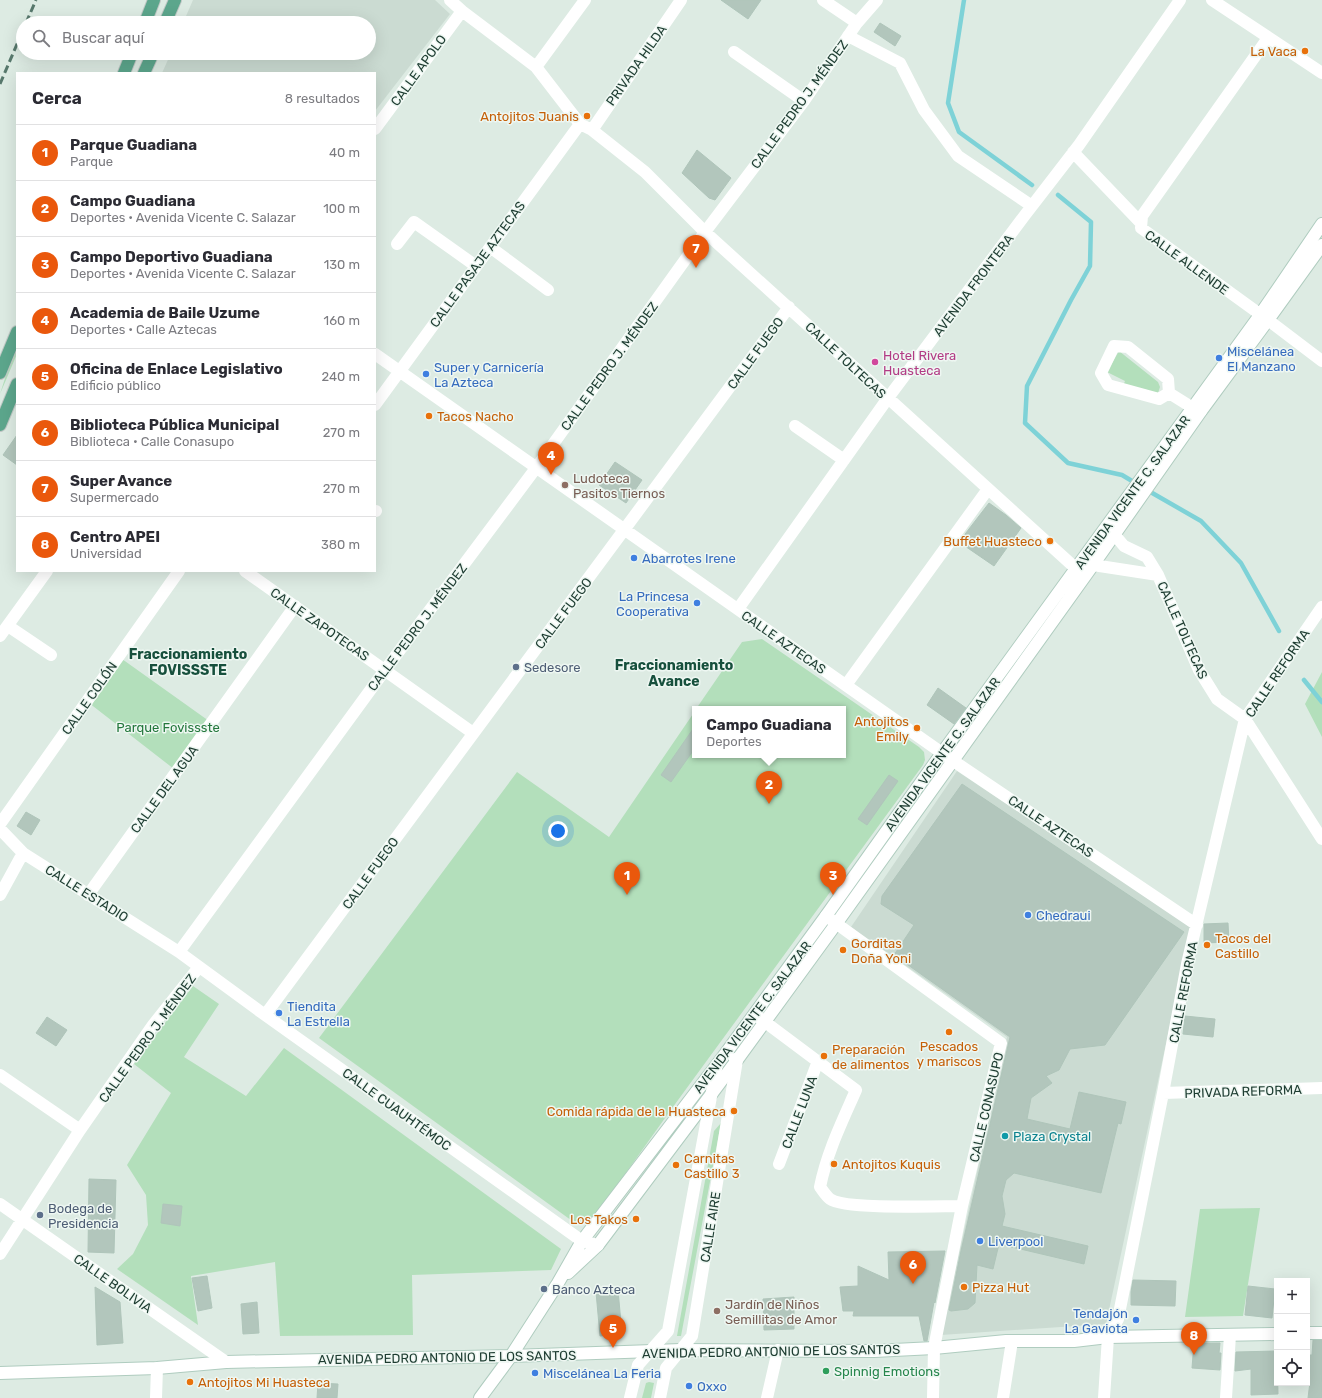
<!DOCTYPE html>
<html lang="es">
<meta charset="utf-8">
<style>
:root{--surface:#fff;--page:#f2f2f3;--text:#2b2b33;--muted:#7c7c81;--line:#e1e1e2;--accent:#ea580c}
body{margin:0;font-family:Rubik,sans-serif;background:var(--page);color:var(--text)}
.controls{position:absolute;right:12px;bottom:12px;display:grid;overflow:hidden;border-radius:0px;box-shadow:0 4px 16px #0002}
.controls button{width:36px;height:36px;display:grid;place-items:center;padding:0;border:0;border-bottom:1px solid var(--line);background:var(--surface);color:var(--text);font:20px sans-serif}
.you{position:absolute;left:558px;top:831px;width:14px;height:14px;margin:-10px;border:3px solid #fff;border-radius:50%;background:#1a73e8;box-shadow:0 0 0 6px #1a73e833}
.badge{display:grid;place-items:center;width:26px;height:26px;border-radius:50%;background:var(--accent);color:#fff;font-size:13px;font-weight:700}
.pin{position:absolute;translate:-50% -33px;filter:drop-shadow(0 1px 2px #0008)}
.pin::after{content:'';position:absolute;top:21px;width:14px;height:12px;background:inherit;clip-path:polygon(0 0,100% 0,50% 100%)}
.popup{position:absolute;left:692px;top:706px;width:154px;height:52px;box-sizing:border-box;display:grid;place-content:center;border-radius:0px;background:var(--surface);filter:drop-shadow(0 1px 3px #0005);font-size:13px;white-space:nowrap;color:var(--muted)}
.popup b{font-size:15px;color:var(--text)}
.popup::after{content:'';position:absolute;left:50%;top:100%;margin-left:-8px;border:8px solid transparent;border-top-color:var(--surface)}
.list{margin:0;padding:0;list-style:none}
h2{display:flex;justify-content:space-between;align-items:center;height:52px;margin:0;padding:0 16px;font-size:17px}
h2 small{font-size:13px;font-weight:400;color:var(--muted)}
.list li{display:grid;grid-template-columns:26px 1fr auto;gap:12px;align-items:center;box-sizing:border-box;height:56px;padding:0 16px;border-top:1px solid var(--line)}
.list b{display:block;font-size:15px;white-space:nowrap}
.list p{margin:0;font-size:13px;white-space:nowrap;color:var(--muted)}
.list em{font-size:13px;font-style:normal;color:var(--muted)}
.icon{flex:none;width:22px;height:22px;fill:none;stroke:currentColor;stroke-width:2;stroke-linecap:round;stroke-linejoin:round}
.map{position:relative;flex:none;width:1322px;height:1398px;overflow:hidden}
.search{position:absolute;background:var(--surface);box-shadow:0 4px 16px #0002;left:16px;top:16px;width:360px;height:44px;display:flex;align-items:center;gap:10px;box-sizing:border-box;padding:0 14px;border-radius:22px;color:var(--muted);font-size:15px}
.panel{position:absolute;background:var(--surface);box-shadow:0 4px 16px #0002;left:16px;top:72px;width:360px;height:500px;border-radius:0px}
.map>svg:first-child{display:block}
</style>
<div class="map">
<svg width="1322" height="1398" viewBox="0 0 1322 1398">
<rect width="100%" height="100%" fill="#ddebe3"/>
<path fill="#cbdbd2" d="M193,0H435L450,14L375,111V73H162L171,53H369V23H183Z
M957,771L1191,927L1106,1324L941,1335L1007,1037L851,927Z"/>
<path fill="#b3dfbb" d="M17,348V354L0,394L7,372Z
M1119,351L1158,382L1160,387L1158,393L1123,386L1125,381L1107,372Z
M762,639L919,747L924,752L925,760L923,765L670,1111L593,1219L587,1222L575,1223L319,1038L517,772L609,837L695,711V755H843V709H696L742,642Z
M122,659L209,721L174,769L89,703Z
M1322,672V737L1305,704Z
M193,986L219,1004L184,1057L246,1096L284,1048L561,1249L551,1270L412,1275L413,1335L280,1336L275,1262L191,1276L198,1325L117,1269L133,1254L148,1225L146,1195L127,1165L171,1093L134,1064Z
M721,1123L681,1336H677L714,1131Z
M1260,1208L1243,1316L1185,1317L1200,1209Z
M649,1382L654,1383L651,1398H642L646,1383Z"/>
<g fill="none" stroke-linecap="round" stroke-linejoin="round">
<path stroke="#7ed2d7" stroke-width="4.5" d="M964,0L948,103L959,132L1032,185
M1058,195L1091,222L1090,266L1071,300L1027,386L1025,423L1068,463L1122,475L1137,484
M1147,490L1201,521L1241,563L1279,631
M1304,680L1322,702"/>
</g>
<path fill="#b2c6bc" stroke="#afc5ba" d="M721,0H761L748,19Z
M880,23L901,36L895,46L874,32Z
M697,150L731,178L715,200L709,198L682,173Z
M17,435V465L3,455Z
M615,462L642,480L626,503L599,485Z
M989,503L1006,515L1021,528L994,566L959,542Z
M938,688L966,708L954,724L927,705Z
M695,726V748L671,782L661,775Z
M889,775L898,781L867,825L858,819Z
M962,784L1184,932L1105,1045L1070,1049L1059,1070L1046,1076L1052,1083L1031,1098L1027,1119L1070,1129L1079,1092L1126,1102L1121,1124L1118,1123L1101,1193L1014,1173L1006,1180L1002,1196L1005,1214L1002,1226L1088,1246L1084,1264L999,1244L993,1269L977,1265L975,1303L968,1309L951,1311L949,1310L961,1251L1010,1037L894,955L914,925L881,904L882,896Z
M26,812L40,820L31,835L17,826Z
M1228,923L1229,942L1204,943V924Z
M1185,1016L1215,1019L1213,1037L1183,1034Z
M47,1017L67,1030L56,1046L36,1033Z
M89,1179L116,1180L114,1253L88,1252Z
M163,1204L182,1206L180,1226L161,1223Z
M945,1251L935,1303L934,1302L927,1341H924L919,1316H853L854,1311H843L840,1287L858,1286V1266L889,1280L888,1252Z
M207,1276L212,1308L198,1311L192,1278Z
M1133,1280L1176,1281L1175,1306L1131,1305V1292Z
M1248,1286L1275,1289L1272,1318L1245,1315Z
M95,1287L120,1302L123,1343L97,1345Z
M618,1290L622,1334L600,1336L596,1292Z
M794,1297V1329L764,1330L763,1299Z
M257,1302L259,1333L243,1334L241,1304Z
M1313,1340H1322V1398H1308L1310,1382H1307V1355H1312Z
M1194,1343H1220L1219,1353H1221L1220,1370L1192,1368Z
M1277,1351L1278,1394L1251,1395V1369L1235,1371L1236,1352Z
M318,1383L338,1384L337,1398H317Z"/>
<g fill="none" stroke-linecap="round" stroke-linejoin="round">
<g stroke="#afccbf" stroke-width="14">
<path id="secondary" d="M568,1273L598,1245L737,1060L836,924L1093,565L1201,411L1268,320L1322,245
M1307,1333H1322
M0,1373L157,1368L226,1362L511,1356L681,1350L874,1351L934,1348L1006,1341H1074L1108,1337L1277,1334
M480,1398L511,1356L558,1283L582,1241L726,1053L826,916L942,753L1260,315L1322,224"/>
</g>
<g stroke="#c0c8c5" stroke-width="14">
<path id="primary" d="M145,23L154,0
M165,23L175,0
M124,73L132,53
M144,73L153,53
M0,373L17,332
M0,425L17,384"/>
</g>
<path stroke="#fff" stroke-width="12" d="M450,0L462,11L536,67L580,124L592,130L645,172L705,232L1082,574
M823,0L857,23
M1212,0L1322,73
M848,36L900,63L924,110L958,156L1032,206
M1268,38L1142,216L1141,228L1268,320L1322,361
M734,52L804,101
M536,67L585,0
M375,129L462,11
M592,130L681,0
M1073,152L1141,223
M397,244L414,222L476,266
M490,247L548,290
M1114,346L1128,347L1168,379L1169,393L1159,399L1108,385L1101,373Z
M375,354L952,760L1197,925
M1169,393L1193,408L1201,411
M375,405L580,124
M795,426L844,460
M375,511H376
M1108,527L1124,546L1147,557L1158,575L1199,670L1217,699L1245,719L1322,839
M1093,565L1158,575
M245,571L473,733
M738,609L888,398L1025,215L1079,145L1180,0
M8,626L51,655
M0,636L47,571
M846,685L988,489
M0,824L179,571
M0,829L23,853L179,952L265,1015L582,1241L598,1245
M0,895L23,853
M88,895L295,606
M826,916L1001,1043L962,1206L934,1348L933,1398
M179,952L385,670L536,468L705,232L804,101L857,23L877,0
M265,1015C439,779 615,544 789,307
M757,1016L856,1090C842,1122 827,1152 820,1187C823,1191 826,1196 830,1199C845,1210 938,1206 962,1206
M0,1075L80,1130
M1163,1093L1322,1088
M779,1164L818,1061
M0,1204L226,1362
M0,1254L80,1130L153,1025L199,967
M156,1398L157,1368
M630,1398L638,1365L668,1331L717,1064
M660,1398L666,1368L692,1336L737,1060L735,1059
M767,1398L778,1350
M1003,1398L1012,1341
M1104,1398L1108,1337L1118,1319L1163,1093L1187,964L1245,719L1322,607
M1226,1398L1230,1335"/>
<use href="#secondary" stroke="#fff" stroke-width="12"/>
<use href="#primary" stroke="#5ca68c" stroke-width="12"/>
<path stroke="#57786c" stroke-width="3" stroke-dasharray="8 4" stroke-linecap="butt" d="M26,23L36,0
M0,84L23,30"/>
</g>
<g fill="#e8710a" stroke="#eef7f2" stroke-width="1.5">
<circle cx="1305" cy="51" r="4"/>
<circle cx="587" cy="116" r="4"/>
<circle cx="429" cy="416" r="4"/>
<circle cx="1050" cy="541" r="4"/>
<circle cx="917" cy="728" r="4"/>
<circle cx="1207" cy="945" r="4"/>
<circle cx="843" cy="950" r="4"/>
<circle cx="949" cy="1032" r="4"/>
<circle cx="824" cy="1056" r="4"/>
<circle cx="734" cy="1111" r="4"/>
<circle cx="834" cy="1164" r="4"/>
<circle cx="676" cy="1165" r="4"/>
<circle cx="636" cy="1219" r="4"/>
<circle cx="964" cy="1287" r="4"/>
<circle cx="190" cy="1382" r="4"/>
</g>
<g fill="#3f7fe0" stroke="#eef7f2" stroke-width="1.5">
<circle cx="1219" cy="358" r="4"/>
<circle cx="426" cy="374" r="4"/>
<circle cx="634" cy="558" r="4"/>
<circle cx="697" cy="603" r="4"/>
<circle cx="1028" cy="915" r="4"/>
<circle cx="279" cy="1013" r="4"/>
<circle cx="980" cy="1241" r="4"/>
<circle cx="1136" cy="1320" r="4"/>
<circle cx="535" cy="1373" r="4"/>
<circle cx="689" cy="1386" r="4"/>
</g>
<circle fill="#d1479c" stroke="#eef7f2" stroke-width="1.5" cx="875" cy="362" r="4"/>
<g fill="#8d6e63" stroke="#eef7f2" stroke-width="1.5">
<circle cx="565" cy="485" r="4"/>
<circle cx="717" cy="1311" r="4"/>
</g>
<g fill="#5c6f8a" stroke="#eef7f2" stroke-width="1.5">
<circle cx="516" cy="667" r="4"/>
<circle cx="40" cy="1215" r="4"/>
<circle cx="544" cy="1289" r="4"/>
</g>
<circle fill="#0f9aa8" stroke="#eef7f2" stroke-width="1.5" cx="1005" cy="1136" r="4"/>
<circle fill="#2e9e5b" stroke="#eef7f2" stroke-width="1.5" cx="826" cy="1371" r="4"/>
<g text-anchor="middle" stroke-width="3" stroke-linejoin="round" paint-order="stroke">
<g font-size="13" fill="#c56008" stroke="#eef7f2" text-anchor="start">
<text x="1297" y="56" text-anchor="end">La Vaca</text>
<text x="579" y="121" text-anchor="end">Antojitos Juanis</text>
<text x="437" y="421">Tacos Nacho</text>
<text x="1042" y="546" text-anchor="end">Buffet Huasteco</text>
<text x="909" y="726" text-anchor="end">Antojitos<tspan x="909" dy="15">Emily</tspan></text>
<text x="1215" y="943">Tacos del<tspan x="1215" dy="15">Castillo</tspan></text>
<text x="851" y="948">Gorditas<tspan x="851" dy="15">Doña Yoni</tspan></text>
<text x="949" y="1051" text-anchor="middle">Pescados<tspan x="949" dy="15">y mariscos</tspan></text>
<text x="832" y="1054">Preparación<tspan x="832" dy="15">de alimentos</tspan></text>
<text x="726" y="1116" text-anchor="end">Comida rápida de la Huasteca</text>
<text x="684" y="1163">Carnitas<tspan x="684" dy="15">Castillo 3</tspan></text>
<text x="842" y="1169">Antojitos Kuquis</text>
<text x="628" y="1224" text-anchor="end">Los Takos</text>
<text x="972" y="1292">Pizza Hut</text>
<text x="198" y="1387">Antojitos Mi Huasteca</text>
</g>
<g font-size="13" fill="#1d3c31" stroke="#eef7f2">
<text transform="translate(636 65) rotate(-55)" y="5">PRIVADA HILDA</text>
<text transform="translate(418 70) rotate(-54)" y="5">CALLE APOLO</text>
<text transform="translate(799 104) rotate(-54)" y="5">CALLE PEDRO J. MÉNDEZ</text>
<text transform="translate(1187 262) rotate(36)" y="5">CALLE ALLENDE</text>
<text transform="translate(477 264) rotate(-54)" y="5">CALLE PASAJE AZTECAS</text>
<text transform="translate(973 285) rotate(-53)" y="5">AVENIDA FRONTERA</text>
<text transform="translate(755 353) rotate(-54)" y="5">CALLE FUEGO</text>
<text transform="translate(846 360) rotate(43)" y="5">CALLE TOLTECAS</text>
<text transform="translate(609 366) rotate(-54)" y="5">CALLE PEDRO J. MÉNDEZ</text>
<text transform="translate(1132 492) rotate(-54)" y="5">AVENIDA VICENTE C. SALAZAR</text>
<text transform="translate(563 613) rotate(-53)" y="5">CALLE FUEGO</text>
<text transform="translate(320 624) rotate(35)" y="5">CALLE ZAPOTECAS</text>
<text transform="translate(417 627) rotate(-53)" y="5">CALLE PEDRO J. MÉNDEZ</text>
<text transform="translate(1183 630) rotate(66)" y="5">CALLE TOLTECAS</text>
<text transform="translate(784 642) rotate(35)" y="5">CALLE AZTECAS</text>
<text transform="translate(1277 673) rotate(-56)" y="5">CALLE REFORMA</text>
<text transform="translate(89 698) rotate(-55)" y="5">CALLE COLÓN</text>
<text transform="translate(942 754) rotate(-54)" y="5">AVENIDA VICENTE C. SALAZAR</text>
<text transform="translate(164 789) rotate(-54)" y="5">CALLE DEL AGUA</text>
<text transform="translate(1051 826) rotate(34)" y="5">CALLE AZTECAS</text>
<text transform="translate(370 873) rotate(-54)" y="5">CALLE FUEGO</text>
<text transform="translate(87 893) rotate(32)" y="5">CALLE ESTADIO</text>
<text transform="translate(1183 992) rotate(-79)" y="5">CALLE REFORMA</text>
<text transform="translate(752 1017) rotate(-53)" y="5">AVENIDA VICENTE C. SALAZAR</text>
<text transform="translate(147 1038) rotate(-54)" y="5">CALLE PEDRO J. MÉNDEZ</text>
<text transform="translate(1243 1091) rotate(-2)" y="5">PRIVADA REFORMA</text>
<text transform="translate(986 1107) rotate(-77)" y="5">CALLE CONASUPO</text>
<text transform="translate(397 1109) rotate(36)" y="5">CALLE CUAUHTÉMOC</text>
<text transform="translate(799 1112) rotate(-69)" y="5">CALLE LUNA</text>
<text transform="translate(710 1227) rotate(-81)" y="5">CALLE AIRE</text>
<text transform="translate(113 1283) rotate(35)" y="5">CALLE BOLIVIA</text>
<text transform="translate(771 1351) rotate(-1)" y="5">AVENIDA PEDRO ANTONIO DE LOS SANTOS</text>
<text transform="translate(447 1357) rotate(-1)" y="5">AVENIDA PEDRO ANTONIO DE LOS SANTOS</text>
</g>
<g font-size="13" fill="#366cbe" stroke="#eef7f2" text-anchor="start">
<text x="1227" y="356">Miscelánea<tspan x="1227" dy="15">El Manzano</tspan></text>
<text x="434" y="372">Super y Carnicería<tspan x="434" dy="15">La Azteca</tspan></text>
<text x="642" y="563">Abarrotes Irene</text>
<text x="689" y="601" text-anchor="end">La Princesa<tspan x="689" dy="15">Cooperativa</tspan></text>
<text x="1036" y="920">Chedraui</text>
<text x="287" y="1011">Tiendita<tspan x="287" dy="15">La Estrella</tspan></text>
<text x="988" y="1246">Liverpool</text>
<text x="1128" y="1318" text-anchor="end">Tendajón<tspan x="1128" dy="15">La Gaviota</tspan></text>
<text x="543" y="1378">Miscelánea La Feria</text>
<text x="697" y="1391">Oxxo</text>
</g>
<g font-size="13" fill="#b23c85" stroke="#eef7f2" text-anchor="start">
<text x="883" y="360">Hotel Rivera<tspan x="883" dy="15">Huasteca</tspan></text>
</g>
<g font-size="13" fill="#785e54" stroke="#eef7f2" text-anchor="start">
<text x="573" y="483">Ludoteca<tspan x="573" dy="15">Pasitos Tiernos</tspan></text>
<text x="725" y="1309">Jardín de Niños<tspan x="725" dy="15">Semillitas de Amor</tspan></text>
</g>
<g font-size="13" fill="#4e5e75" stroke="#eef7f2" text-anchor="start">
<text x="524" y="672">Sedesore</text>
<text x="48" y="1213">Bodega de<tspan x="48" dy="15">Presidencia</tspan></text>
<text x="552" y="1294">Banco Azteca</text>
</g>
<g font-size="13" fill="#23773c" stroke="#eef7f2">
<text x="168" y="732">Parque Fovissste</text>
</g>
<g font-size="13" fill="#0d838f" stroke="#eef7f2" text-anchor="start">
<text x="1013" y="1141">Plaza Crystal</text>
</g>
<g font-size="13" fill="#27864d" stroke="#eef7f2" text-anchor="start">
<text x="834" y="1376">Spinnig Emotions</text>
</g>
<g font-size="14" font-weight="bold" fill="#17503d" stroke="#eef7f2">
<text x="188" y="659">Fraccionamiento<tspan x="188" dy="16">FOVISSSTE</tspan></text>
<text x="674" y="670">Fraccionamiento<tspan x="674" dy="16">Avance</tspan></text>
</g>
</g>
</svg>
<div class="controls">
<button>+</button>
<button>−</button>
<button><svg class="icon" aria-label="locate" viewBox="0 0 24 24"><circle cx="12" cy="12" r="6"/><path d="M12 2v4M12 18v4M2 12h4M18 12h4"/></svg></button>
</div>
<div class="you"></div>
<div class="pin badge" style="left:627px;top:895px">1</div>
<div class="pin badge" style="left:769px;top:804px">2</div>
<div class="popup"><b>Campo Guadiana</b>Deportes</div>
<div class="pin badge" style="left:833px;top:895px">3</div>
<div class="pin badge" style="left:551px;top:475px">4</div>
<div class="pin badge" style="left:613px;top:1348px">5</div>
<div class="pin badge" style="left:913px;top:1284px">6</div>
<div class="pin badge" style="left:696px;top:268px">7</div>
<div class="pin badge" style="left:1194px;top:1355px">8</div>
<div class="search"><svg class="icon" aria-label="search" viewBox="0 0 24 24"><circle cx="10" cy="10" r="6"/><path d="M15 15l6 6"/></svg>Buscar aquí</div>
<section class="panel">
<h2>Cerca<small>8 resultados</small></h2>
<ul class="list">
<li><span class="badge">1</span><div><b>Parque Guadiana</b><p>Parque</p></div><em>40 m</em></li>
<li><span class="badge">2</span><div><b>Campo Guadiana</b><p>Deportes · Avenida Vicente C. Salazar</p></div><em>100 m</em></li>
<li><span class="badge">3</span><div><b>Campo Deportivo Guadiana</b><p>Deportes · Avenida Vicente C. Salazar</p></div><em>130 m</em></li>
<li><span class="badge">4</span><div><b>Academia de Baile Uzume</b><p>Deportes · Calle Aztecas</p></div><em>160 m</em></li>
<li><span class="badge">5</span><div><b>Oficina de Enlace Legislativo</b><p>Edificio público</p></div><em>240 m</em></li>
<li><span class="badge">6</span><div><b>Biblioteca Pública Municipal</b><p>Biblioteca · Calle Conasupo</p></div><em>270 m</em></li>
<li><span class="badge">7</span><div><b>Super Avance</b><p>Supermercado</p></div><em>270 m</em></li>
<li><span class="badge">8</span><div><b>Centro APEI</b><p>Universidad</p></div><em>380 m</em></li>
</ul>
</section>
</div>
